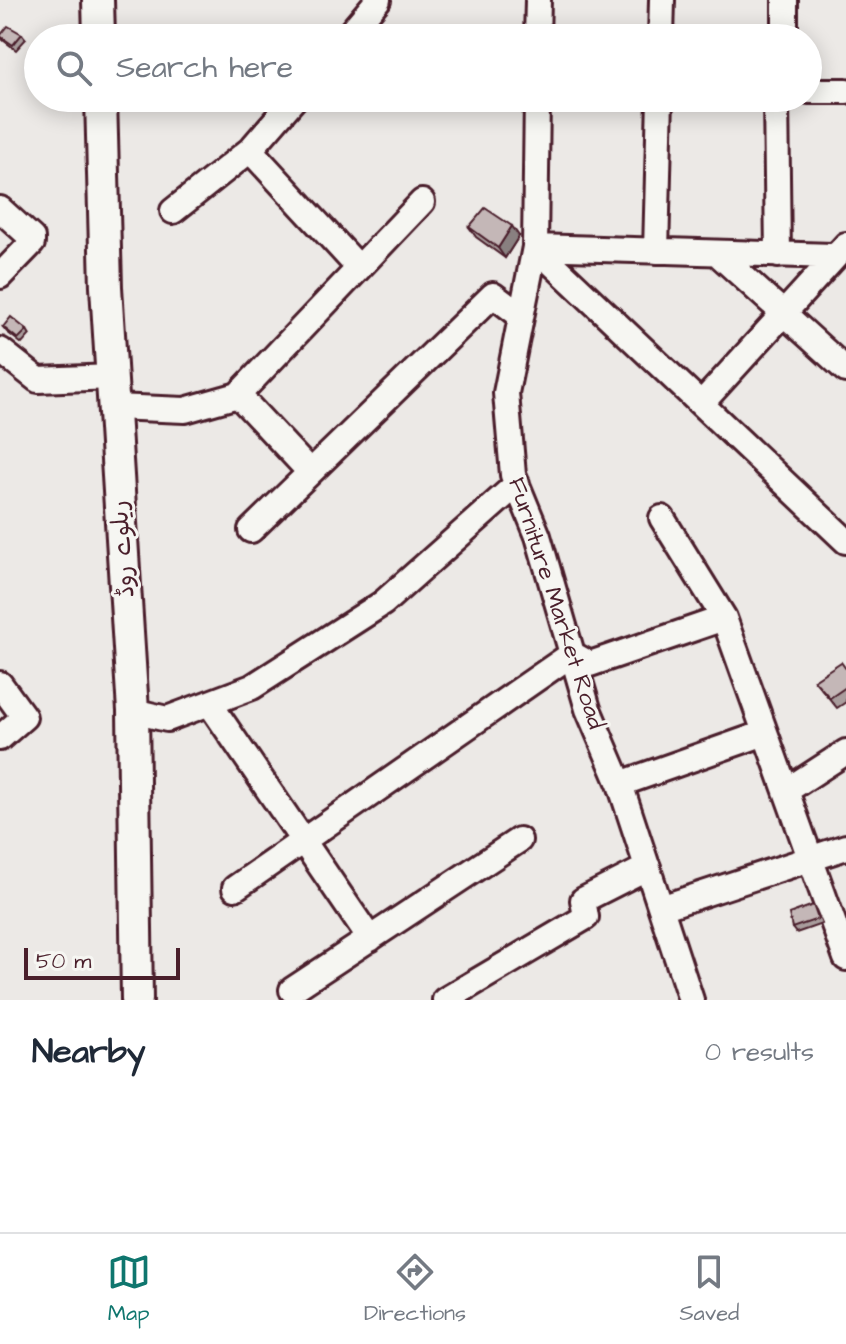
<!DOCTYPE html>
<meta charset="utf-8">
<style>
:root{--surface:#fff;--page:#f6f6f7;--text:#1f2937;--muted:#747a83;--line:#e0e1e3;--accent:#0f766e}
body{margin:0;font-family:"Architects Daughter","Playpen Sans Arabic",sans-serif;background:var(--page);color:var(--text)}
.scale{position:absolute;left:24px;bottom:20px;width:156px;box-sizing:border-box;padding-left:8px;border:4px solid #4a1f2b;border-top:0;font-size:22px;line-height:28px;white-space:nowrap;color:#4a1f2b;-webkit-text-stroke:6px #f6f6f2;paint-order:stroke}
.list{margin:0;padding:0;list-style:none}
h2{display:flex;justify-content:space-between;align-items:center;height:104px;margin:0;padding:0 32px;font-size:34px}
h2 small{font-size:26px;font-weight:400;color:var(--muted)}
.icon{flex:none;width:44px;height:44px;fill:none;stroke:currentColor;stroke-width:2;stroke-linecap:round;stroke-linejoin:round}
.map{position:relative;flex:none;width:846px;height:1000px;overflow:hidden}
.search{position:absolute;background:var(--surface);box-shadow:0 4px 20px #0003;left:24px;right:24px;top:24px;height:88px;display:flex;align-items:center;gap:20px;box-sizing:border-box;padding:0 28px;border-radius:44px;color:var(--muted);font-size:30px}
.sheet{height:232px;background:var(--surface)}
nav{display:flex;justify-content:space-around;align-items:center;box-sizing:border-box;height:112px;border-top:2px solid var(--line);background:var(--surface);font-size:22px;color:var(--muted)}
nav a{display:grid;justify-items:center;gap:4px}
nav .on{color:var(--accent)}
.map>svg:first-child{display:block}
</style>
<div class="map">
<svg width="846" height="1000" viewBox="0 0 846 1000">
<rect width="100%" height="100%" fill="#ece9e6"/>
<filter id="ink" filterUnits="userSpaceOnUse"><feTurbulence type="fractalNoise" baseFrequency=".0125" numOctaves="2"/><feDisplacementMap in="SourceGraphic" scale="16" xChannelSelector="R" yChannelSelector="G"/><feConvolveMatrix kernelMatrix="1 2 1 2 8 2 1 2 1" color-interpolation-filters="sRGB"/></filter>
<g filter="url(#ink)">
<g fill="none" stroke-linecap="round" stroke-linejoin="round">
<g stroke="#4a1f2b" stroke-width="30">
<path id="minor" d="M346,38L378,0
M537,38L538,0
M661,38L662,0
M785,38V0
M808,91H846
M537,98L535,247L506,393L513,475L538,536L588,709L620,784L691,1000
M776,98L778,255
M250,150L359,268
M0,209L32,238V243L0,276
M173,211L250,150L295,98
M535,247L846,541
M535,247L833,256
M656,251L660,98
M717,253L846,370
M0,350L38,380L112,377
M238,395L310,472
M701,404L846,245
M114,407L185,410L238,395L422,202
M662,518L724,618L846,958
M251,530L493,295L521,316
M0,684L24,717L0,738
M210,704L370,939
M133,711L167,719L252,687L383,603L517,484
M620,784L765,733
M786,791L846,752
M235,888L572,654L590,664L724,618
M661,908L846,847
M292,990L519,840
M445,1000L586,917L583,900L648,867"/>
</g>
<g stroke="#4a1f2b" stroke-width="36">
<path id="tertiary" d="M98,0L99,38
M101,98L106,287L133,711L137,1000"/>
</g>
<use href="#minor" stroke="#f6f6f2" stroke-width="24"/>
<use href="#tertiary" stroke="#f6f6f2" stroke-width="30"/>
</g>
<path fill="#a99d9d" stroke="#4a1f2b" stroke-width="2" d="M22,34L26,39L16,50L3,40L0,36Z
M469,227L519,236L505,258L476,237Z
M3,327L27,330L30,335L22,344L7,332Z
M846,669V702L837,708L814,680Z
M816,910L822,924L796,933L792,928Z"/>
<path fill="#898080" stroke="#4a1f2b" stroke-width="2" d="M512,226L519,236L505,258L498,248Z"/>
<path fill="#c4b7b7" stroke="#4a1f2b" stroke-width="2" d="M8,26L22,34L13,45L0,36Z
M485,208L512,226L498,248L469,227Z
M11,317L27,330L18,339L3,327Z
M841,662L846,669V687L830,698L814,680Z
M813,905L818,919L792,928L789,914Z"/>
</g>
<g text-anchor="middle" stroke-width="6" stroke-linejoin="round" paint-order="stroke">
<g font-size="24" fill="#4a1f2b" stroke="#f6f6f2">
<text transform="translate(122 549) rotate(-94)" y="8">ریلوے روڈ</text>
<text transform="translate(557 603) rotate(72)" y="8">Furniture Market Road</text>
</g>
</g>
</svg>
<div class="scale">50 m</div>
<div class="search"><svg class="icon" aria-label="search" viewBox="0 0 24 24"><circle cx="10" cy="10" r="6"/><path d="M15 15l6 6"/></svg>Search here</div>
</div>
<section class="sheet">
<h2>Nearby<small>0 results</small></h2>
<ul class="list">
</ul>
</section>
<nav>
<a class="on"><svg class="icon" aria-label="map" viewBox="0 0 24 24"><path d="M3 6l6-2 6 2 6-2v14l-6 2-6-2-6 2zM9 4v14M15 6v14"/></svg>Map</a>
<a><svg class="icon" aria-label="directions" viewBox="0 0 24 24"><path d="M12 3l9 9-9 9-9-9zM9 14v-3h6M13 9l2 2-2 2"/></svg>Directions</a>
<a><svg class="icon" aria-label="saved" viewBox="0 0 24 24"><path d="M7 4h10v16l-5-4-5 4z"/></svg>Saved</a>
</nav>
